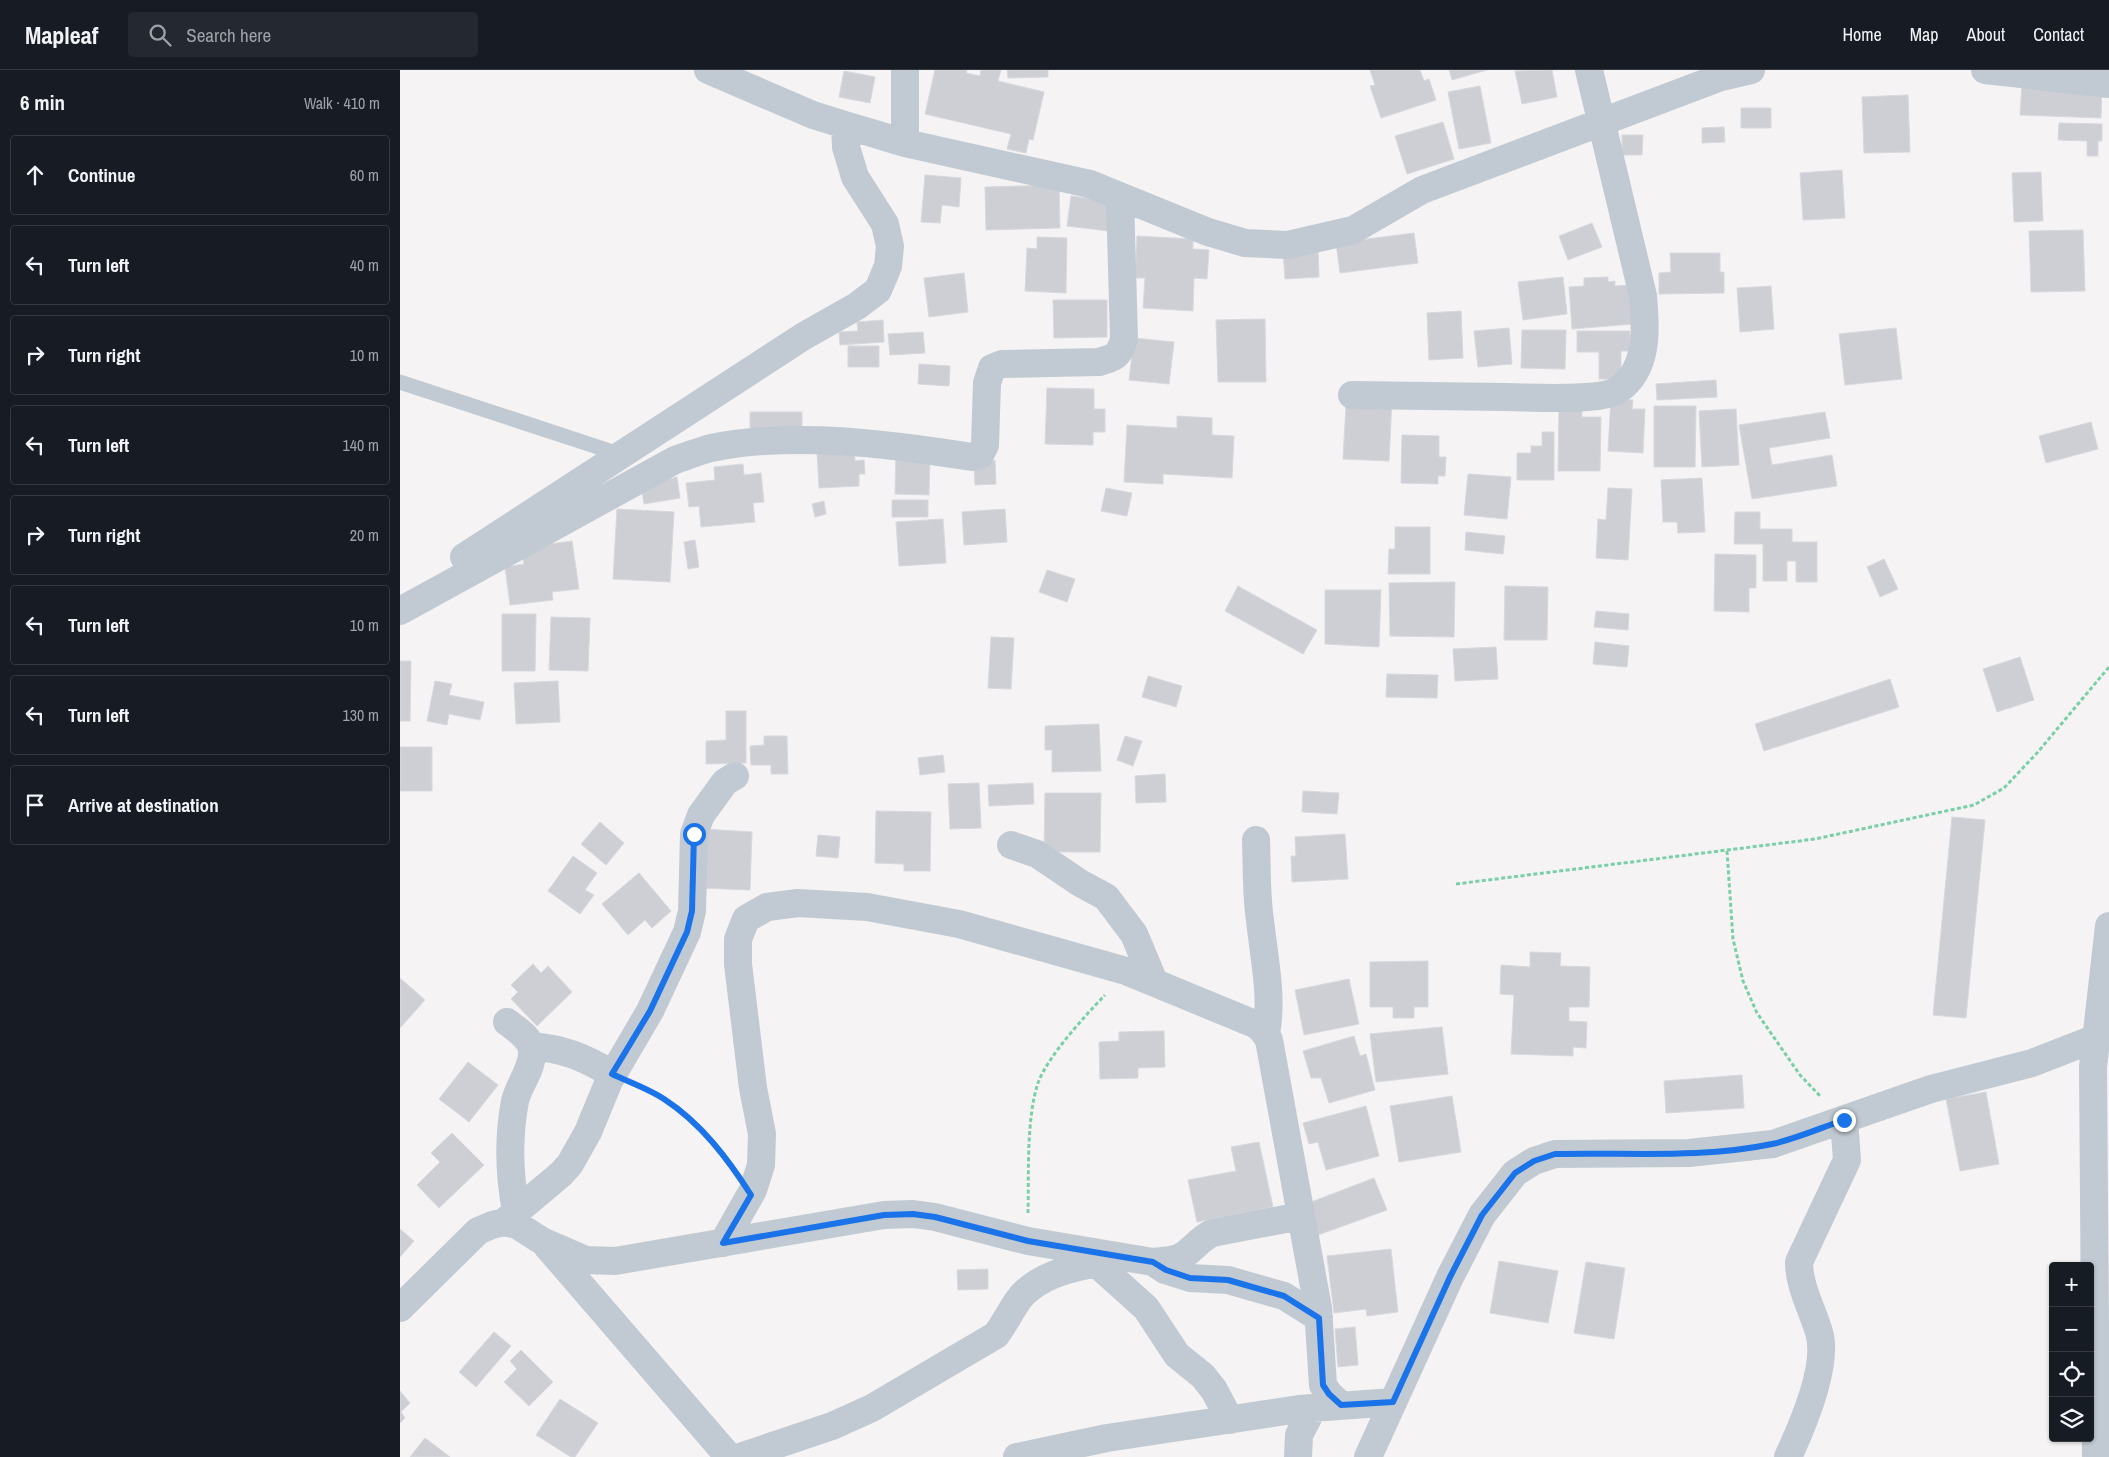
<!DOCTYPE html>
<meta charset="utf-8">
<style>
:root{--surface:#171b24;--page:#242831;--text:#f1f3f6;--muted:#9ea1a6;--line:#363941}
body{margin:0;font-family:"Archivo Narrow",sans-serif;background:var(--page);color:var(--text)}
.controls{position:absolute;right:15px;bottom:15px;display:grid;overflow:hidden;border-radius:5px;box-shadow:0 1px 4px #0004}
.controls button{width:45px;height:45px;display:grid;place-items:center;padding:0;border:0;border-bottom:1px solid var(--line);background:var(--surface);color:var(--text);font:25px sans-serif}
.stop{position:absolute;width:15px;height:15px;margin:-11px;border:4px solid #1a73e8;border-radius:50%;background:#fff}
.stop.end{background:#1a73e8;border-color:#fff;box-shadow:0 1px 5px #0008}
.list{margin:0;padding:0;list-style:none}
h2{display:flex;justify-content:space-between;align-items:center;height:65px;margin:0;padding:0 20px;font-size:21px}
h2 small{font-size:16px;font-weight:400;color:var(--muted)}
.list li{display:grid;grid-template-columns:32px 1fr auto;gap:15px;align-items:center;box-sizing:border-box;height:80px;margin:0 10px 10px;padding:0 10px;border:1px solid var(--line);border-radius:5px}
.list b{display:block;font-size:19px;white-space:nowrap}
.list em{font-size:16px;font-style:normal;color:var(--muted)}
.icon{flex:none;width:28px;height:28px;fill:none;stroke:currentColor;stroke-width:2;stroke-linecap:round;stroke-linejoin:round}
.map{position:relative;flex:none;width:1709px;height:1387px;overflow:hidden}
header{display:flex;align-items:center;gap:30px;box-sizing:border-box;height:70px;padding:0 25px;background:var(--surface);border-bottom:1px solid var(--line)}
header strong{font-size:24px}
nav{display:flex;gap:28px;margin-inline-start:auto;font-size:18px}
.search{width:350px;height:45px;background:var(--page);display:flex;align-items:center;gap:12px;box-sizing:border-box;padding:0 18px;border-radius:5px;color:var(--muted);font-size:19px}
main{display:flex}
aside{flex:1;background:var(--surface)}
.map>svg:first-child{display:block}
</style>
<header>
<strong>Mapleaf</strong>
<div class="search"><svg class="icon" aria-label="search" viewBox="0 0 24 24"><circle cx="10" cy="10" r="6"/><path d="M15 15l6 6"/></svg>Search here</div>
<nav><a>Home</a><a>Map</a><a>About</a><a>Contact</a></nav>
</header>
<main>
<aside>
<h2>6 min<small>Walk · 410 m</small></h2>
<ul class="list">
<li><svg class="icon" aria-label="ahead" viewBox="0 0 24 24"><path d="M12 20V5M6 11l6-6 6 6"/></svg><div><b>Continue</b></div><em>60 m</em></li>
<li><svg class="icon" aria-label="left" viewBox="0 0 24 24"><path d="M17 20v-9H6M10 6l-5 5 5 5"/></svg><div><b>Turn left</b></div><em>40 m</em></li>
<li><svg class="icon" aria-label="right" viewBox="0 0 24 24"><path d="M7 20v-9h11M14 6l5 5-5 5"/></svg><div><b>Turn right</b></div><em>10 m</em></li>
<li><svg class="icon" aria-label="left" viewBox="0 0 24 24"><path d="M17 20v-9H6M10 6l-5 5 5 5"/></svg><div><b>Turn left</b></div><em>140 m</em></li>
<li><svg class="icon" aria-label="right" viewBox="0 0 24 24"><path d="M7 20v-9h11M14 6l5 5-5 5"/></svg><div><b>Turn right</b></div><em>20 m</em></li>
<li><svg class="icon" aria-label="left" viewBox="0 0 24 24"><path d="M17 20v-9H6M10 6l-5 5 5 5"/></svg><div><b>Turn left</b></div><em>10 m</em></li>
<li><svg class="icon" aria-label="left" viewBox="0 0 24 24"><path d="M17 20v-9H6M10 6l-5 5 5 5"/></svg><div><b>Turn left</b></div><em>130 m</em></li>
<li><svg class="icon" aria-label="arrive" viewBox="0 0 24 24"><path d="M6 21V4h12l-3 4 3 4H6"/></svg><div><b>Arrive at destination</b></div></li>
</ul>
</aside>
<div class="map">
<svg width="1709" height="1387" viewBox="0 0 1709 1387">
<rect width="100%" height="100%" fill="#f5f3f3"/>
<path fill="#cdcfd5" stroke="#d7d9de" d="M535,0H567L566,3L580,6L581,0H601L598,11L644,22L633,70L629,69L626,83L607,79L611,64L525,44Z
M607,0H648V7L608,8Z
M970,0H1020L1024,11L1029,9L1036,30L981,48L970,16L975,15Z
M1049,0H1087L1052,10Z
M1152,0L1157,27L1122,34L1115,1Z
M444,1L475,7L470,33L439,27Z
M1622,12L1702,15L1701,48L1620,45Z
M1080,16L1091,73L1059,79L1048,22Z
M1508,25L1510,82L1464,83L1462,27Z
M1341,38H1371V58H1341Z
M1043,52L1054,89L1007,104L995,66Z
M1659,53L1702,54V71H1698V86H1687V71L1658,70Z
M1324,57L1325,72L1302,73V58Z
M1222,65H1243L1242,85H1222Z
M1442,100L1445,148L1403,150L1400,103Z
M1641,102L1643,151L1614,152L1612,103Z
M525,105L561,108L559,137L542,135L540,153L521,152Z
M659,115L660,158L586,160L585,117Z
M671,126L719,132L716,162L667,156Z
M1192,153L1202,177L1168,190L1159,166Z
M1683,160L1685,221L1631,222L1629,161Z
M1014,163L1018,193L940,203L936,173Z
M737,166L793,169V179L809,180L807,209L794,208L793,241L743,238L745,208H735Z
M637,167L667,168L666,223L625,221L627,178L637,179Z
M918,179L919,207L885,209L883,181Z
M1270,183H1320V202H1324V223L1259,224V203L1271,202Z
M564,203L568,242L529,247L524,208Z
M1163,207L1167,244L1123,250L1118,212Z
M1208,207V212L1215,211V216L1230,215L1233,254L1172,259L1169,217L1184,216V208Z
M1371,216L1374,259L1340,262L1337,218Z
M653,230H707V267L654,268Z
M1061,241L1063,288L1029,290L1027,243Z
M865,249L866,312H818L816,250Z
M483,250L484,272L440,275L439,262L458,261L457,252Z
M1109,258L1112,294L1078,297L1074,261Z
M1496,258L1502,309L1445,315L1439,264Z
M1122,260H1166L1165,299L1121,298Z
M1177,261H1230V281H1221V309H1199V282H1177Z
M523,262L525,283L490,285L488,264Z
M734,268L774,272L769,314L729,310Z
M448,276H479V297H448Z
M519,294L550,296L549,316L518,314Z
M1316,310L1317,327L1257,330L1256,314Z
M647,318L694,319V339H705V362H693V375L645,374Z
M992,329L989,391L943,389L946,336Z
M1211,329L1233,330L1232,339H1245L1243,383L1208,381Z
M1159,335H1182V347H1201L1200,401H1158Z
M1254,336H1296L1295,397H1254Z
M1336,339L1339,395L1302,397L1299,341Z
M350,342H402V358L350,359Z
M1425,342L1430,368L1369,378L1372,395L1432,385L1437,416L1352,429L1339,355Z
M777,346L812,348V365L834,366L832,408L763,404V414L724,412L727,355L777,358Z
M1691,352L1698,379L1646,393L1639,366Z
M1142,362H1154V410H1117V383H1131V376H1142Z
M1002,365L1039,366V387H1046L1045,406H1038V414L1001,413Z
M454,381L455,391L464,390L465,404H459V416L419,418L417,383Z
M496,384L530,385L529,425L495,424Z
M595,390L596,414L575,415L574,392Z
M343,394L344,405L361,403L364,432L353,433L355,452L301,457L299,436L289,437L286,413L315,410L314,397Z
M1068,404L1111,407L1107,449L1064,445Z
M277,407L280,428L244,434L241,416Z
M1302,408L1305,462L1278,463L1277,452H1263L1261,410Z
M706,418L732,423L727,446L701,441Z
M1208,418L1232,419L1228,490L1196,488L1198,449L1206,450Z
M492,430H528V447H492Z
M424,431L426,444L415,447L412,434Z
M217,439L274,442L270,512L213,509Z
M605,439L607,472L564,475L562,442Z
M1335,442H1360V459H1392V472H1417V512H1396V491H1387V511H1363V474H1334Z
M543,449L546,493L499,496L496,452Z
M995,457H1030V504H988L989,479H995Z
M1066,462L1105,466L1103,484L1065,480Z
M295,470L299,497L288,499L284,472Z
M172,471L179,519L152,522L153,530L110,535L105,497L124,494L121,478Z
M1315,484L1356,485V518H1349V542L1314,541Z
M1484,489L1498,519L1480,527L1467,497Z
M647,500L675,509L667,532L639,522Z
M1055,512L1054,567L990,566L989,513Z
M838,516L917,560L903,584L825,541Z
M1105,516L1148,517L1147,570H1104Z
M925,520H981L979,577L925,574Z
M1196,541L1229,544L1228,560L1194,557Z
M102,544H136L135,601H102Z
M151,547L190,548L188,601L149,600Z
M591,567L614,568L611,619L588,618Z
M1195,572L1229,576L1227,597L1193,594Z
M1096,577L1098,609L1055,611L1053,579Z
M1620,587L1634,630L1597,642L1583,599Z
M0,591H11L10,651H0Z
M987,604L1038,605L1037,628L986,627Z
M748,606L782,616L776,637L742,627Z
M1490,609L1499,637L1364,681L1355,654Z
M35,611L52,614L49,625L84,632L80,650L49,644L47,655L27,651Z
M158,611L160,652L116,654L114,613Z
M326,641H346V693L306,694V671L326,670Z
M699,654L701,701L652,702V680H645V656Z
M364,666H387L388,704H371V695H351L350,676L364,675Z
M725,666L742,671L733,696L717,690Z
M0,677H32V721H0Z
M543,685L545,702L520,705L518,688Z
M765,704L766,732L736,733L735,706Z
M579,713L581,758L550,759L548,714Z
M633,713L634,734L589,736L588,715Z
M903,721L939,723L937,744L902,742Z
M645,723H701L700,782H644Z
M476,741L531,742L530,801H504V794L475,793Z
M1552,747L1585,750L1566,948L1533,945Z
M200,752L224,773L206,795L181,774Z
M303,759L352,762L350,820L301,818Z
M945,764L948,809L892,812L891,786H896L895,767Z
M418,765L440,767L438,788L416,786Z
M173,786L197,803L185,820L194,825L180,844L148,821Z
M239,803L271,841L252,858L245,850L228,865L202,834Z
M1130,882L1161,883L1160,896L1190,897L1189,937H1169V951L1187,952L1186,978L1173,977V986L1111,984L1114,925L1100,924L1101,895L1130,897Z
M1028,891V937H1014V948H993V937H970V892Z
M133,894L141,903L148,896L172,922L137,956L111,929L118,922L111,915Z
M0,908L25,930L0,958Z
M949,909L959,954L904,965L895,920Z
M1042,957L1048,1004L976,1012L970,964Z
M764,961L765,997L738,998V1008L700,1009L699,972L719,971V962Z
M954,966L960,986L966,984L975,1020L929,1033L921,1008H911L903,981Z
M68,992L98,1015L69,1052L39,1029Z
M1342,1005L1344,1038L1266,1043L1264,1011Z
M1586,1022L1599,1094L1560,1101L1546,1029Z
M1052,1026L1061,1082L999,1092L990,1036Z
M966,1036L979,1086L926,1100L918,1072L909,1074L903,1053Z
M52,1063L84,1095L39,1138L17,1115L40,1092L31,1083Z
M859,1072L873,1137L797,1152L788,1110L836,1101L831,1077Z
M974,1108L987,1140L918,1165L906,1134Z
M0,1159L14,1171L0,1187Z
M991,1179L998,1242L967,1246L966,1239L934,1243L927,1186Z
M1099,1191L1158,1201L1148,1253L1090,1243Z
M1186,1192L1225,1198L1214,1269L1174,1263Z
M588,1199V1219L558,1220L557,1200Z
M955,1257L958,1295L938,1297L935,1259Z
M94,1262L111,1276L76,1317L59,1302Z
M121,1280L153,1312L129,1336L104,1312L117,1299L110,1291Z
M0,1321L10,1333L1,1342L5,1348L0,1353Z
M160,1329L198,1353L175,1387H171L136,1365Z
M25,1368L50,1387H10Z"/>
<g fill="none" stroke-linecap="round" stroke-linejoin="round">
<path stroke="#7ad0a6" stroke-width="3" stroke-dasharray="4 2.5" stroke-linecap="butt" d="M1327,781L1333,869L1343,911L1357,943L1400,1005L1421,1027
M1056,814L1415,769L1574,735L1604,718L1637,683L1709,597
M238,1016L263,1028L297,1054L330,1096
M628,1143C629,1105 626,1049 638,1013C648,986 684,947 705,925"/>
<path stroke="#c1cad2" stroke-width="15" d="M0,312L222,385"/>
<path stroke="#c1cad2" stroke-width="28" d="M308,0L413,45L445,55L505,73L690,114L808,162L845,173L888,175L953,160L1022,120L1321,7L1351,0
M505,0V73
M1585,0L1709,14
M952,325C1002,326 1053,326 1104,327C1128,327 1200,332 1218,320C1249,299 1246,258 1243,226L1189,0
M64,487L404,266L457,236L478,220L488,196L490,176L485,154L455,107L446,77L445,55
M0,541L275,390C287,386 299,381 311,378C395,361 488,374 572,387L580,385L585,375L587,313L592,298L602,294L699,292C716,287 719,286 724,269L720,127
M856,770C857,797 856,824 860,850C864,889 873,926 866,964
M611,775L637,784L680,813L706,827L734,864L754,912
M107,952C116,959 130,967 132,980C134,997 119,1014 115,1031C108,1068 109,1104 116,1141
M131,976C164,979 184,987 212,1004
M104,1152L161,1104L170,1094L188,1062L209,1011L250,941L287,862L292,841L294,764L301,745L325,712L335,706
M323,1173L353,1120L361,1095L362,1064L353,1018L338,894V869L346,849L367,837L398,833L467,837L559,854L726,901L857,955L864,962L869,970L918,1238L923,1315L929,1324L941,1335
M147,1176L329,1387
M753,1192L765,1200L790,1208L828,1210L884,1226L919,1248
M696,1193L746,1238L777,1285L803,1306L814,1320L830,1350
M0,1238L78,1161L92,1155L104,1152L117,1155L142,1171L186,1190L215,1191L484,1145L513,1144L535,1147L628,1171L753,1192C763,1191 776,1191 784,1185C794,1178 800,1169 812,1163L901,1146
M340,1387L432,1356L472,1338L596,1265C605,1253 611,1240 619,1229C640,1202 679,1197 710,1190
M617,1387L707,1368L899,1339L993,1332
M898,1387L899,1365L913,1338
M968,1387L1050,1207L1082,1145L1115,1103L1134,1091L1155,1084L1289,1083L1373,1074L1531,1019L1632,993L1696,968
M1388,1387C1402,1357 1429,1295 1419,1262C1412,1239 1399,1216 1399,1192L1447,1090L1444,1050
M1696,1387L1693,997L1709,856"/>
</g>
<g fill="none" stroke-linecap="round" stroke-linejoin="round">
<path stroke="#1a73e8" stroke-width="6" d="M294,764L292,841L287,862L250,941L212,1004C229,1012 249,1019 264,1029C301,1053 328,1089 351,1125L323,1173L484,1145L513,1144L535,1147L628,1171L753,1192L766,1200L790,1208L828,1210L884,1226L919,1248L923,1315L929,1324L941,1335L993,1332L1050,1207L1082,1145L1115,1103L1134,1091L1155,1084C1227,1082 1301,1089 1372,1074C1396,1069 1420,1058 1444,1050"/>
</g>
</svg>
<div class="controls">
<button>+</button>
<button>−</button>
<button><svg class="icon" aria-label="locate" viewBox="0 0 24 24"><circle cx="12" cy="12" r="6"/><path d="M12 2v4M12 18v4M2 12h4M18 12h4"/></svg></button>
<button><svg class="icon" aria-label="layers" viewBox="0 0 24 24"><path d="M12 4l9 5-9 5-9-5zM3 14l9 5 9-5"/></svg></button>
</div>
<div class="stop" style="left:294px;top:764px"></div>
<div class="stop end" style="left:1444px;top:1050px"></div>
</div>
</main>
